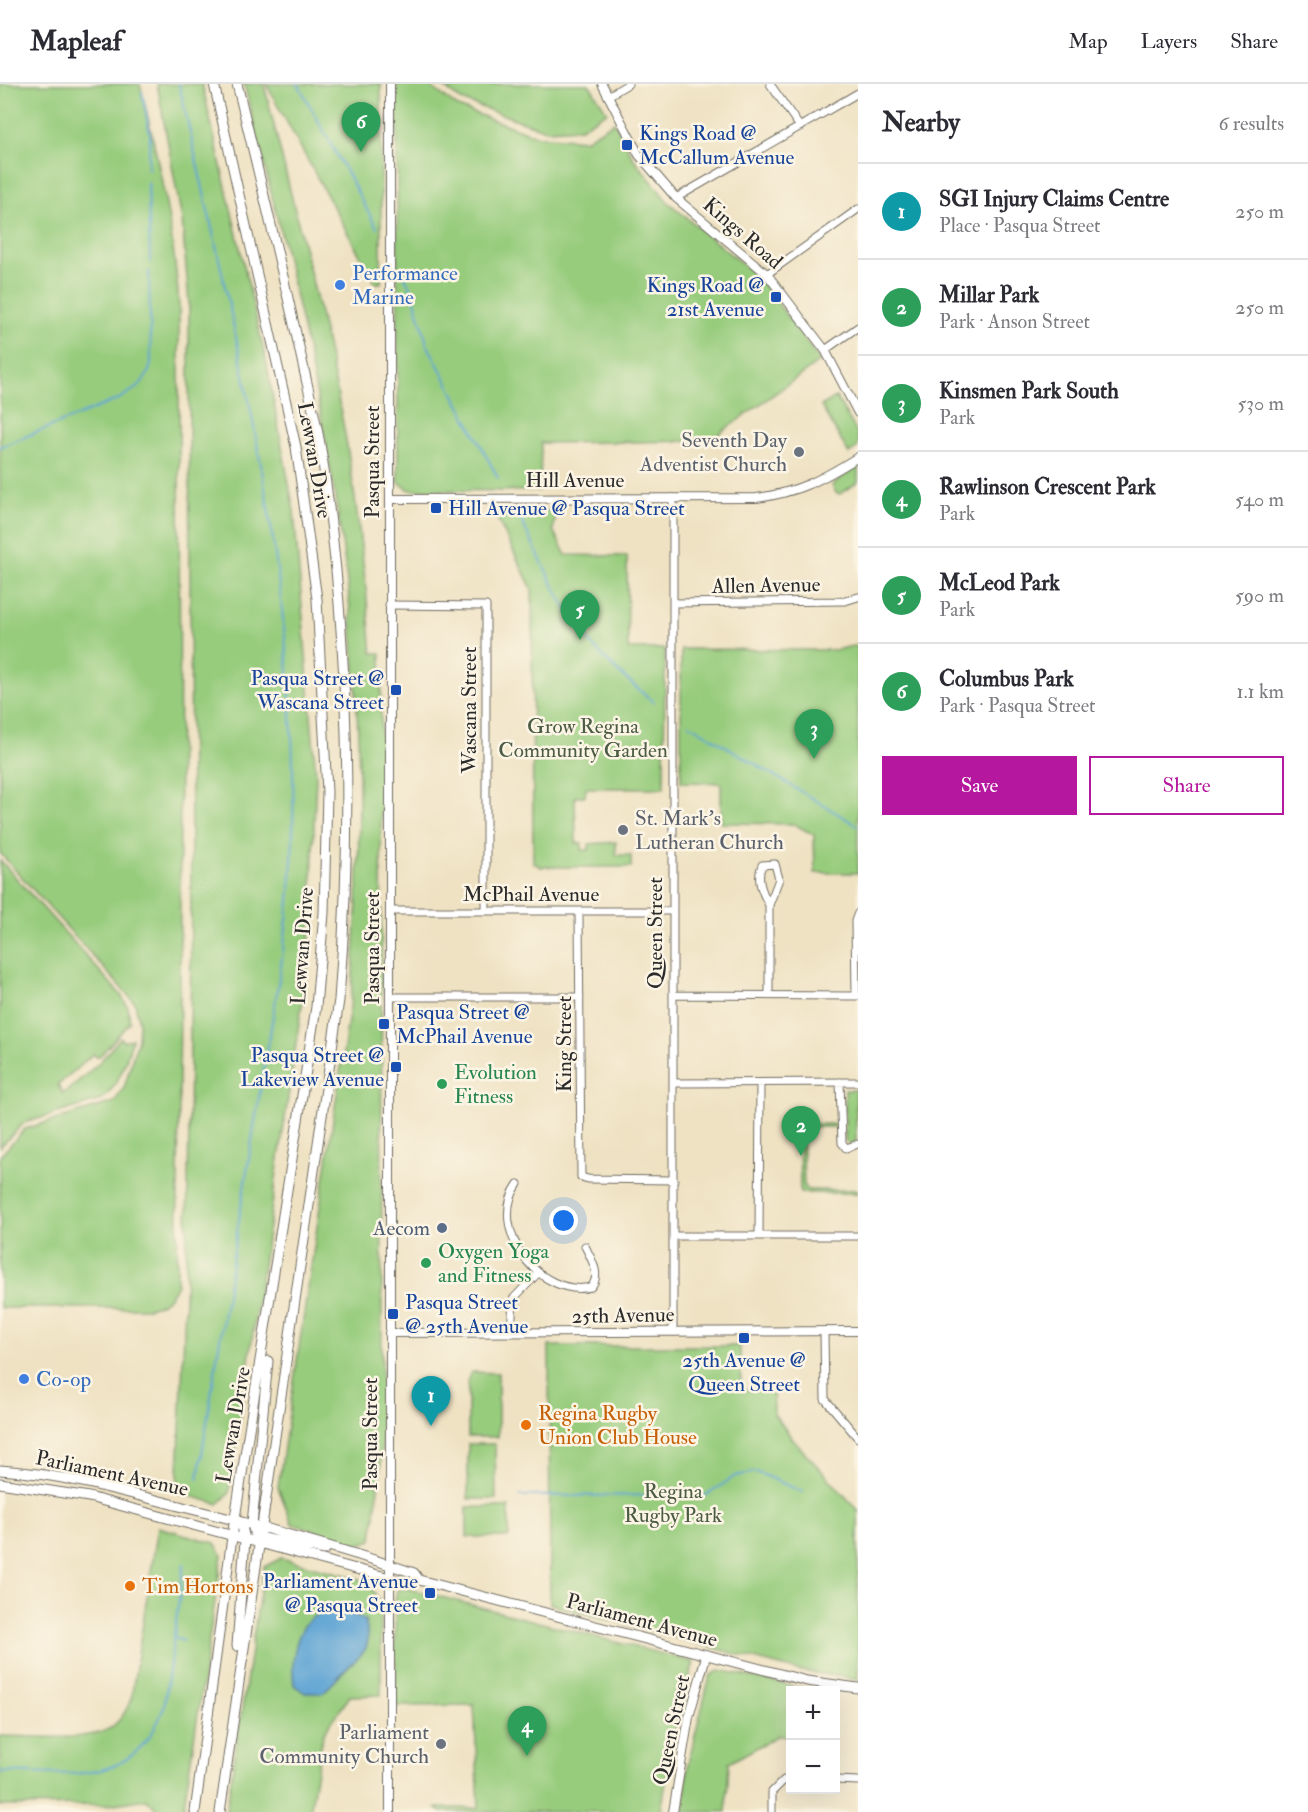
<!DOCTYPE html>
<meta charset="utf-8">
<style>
:root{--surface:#fff;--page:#f7f7f7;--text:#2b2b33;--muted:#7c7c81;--line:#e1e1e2;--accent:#b5179e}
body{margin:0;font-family:"IM FELL Double Pica",serif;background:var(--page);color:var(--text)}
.controls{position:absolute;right:18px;bottom:18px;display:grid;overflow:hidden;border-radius:0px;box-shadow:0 6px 24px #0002}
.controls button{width:54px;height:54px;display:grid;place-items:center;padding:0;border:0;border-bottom:2px solid var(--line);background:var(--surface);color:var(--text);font:30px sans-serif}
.you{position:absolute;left:564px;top:1137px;width:21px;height:21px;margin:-15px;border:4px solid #fff;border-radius:50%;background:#1a73e8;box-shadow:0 0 0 9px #1a73e833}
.badge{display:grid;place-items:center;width:39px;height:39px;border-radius:50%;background:var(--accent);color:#fff;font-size:20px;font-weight:700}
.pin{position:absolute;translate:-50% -50px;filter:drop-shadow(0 2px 3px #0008)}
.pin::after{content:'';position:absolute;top:32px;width:21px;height:18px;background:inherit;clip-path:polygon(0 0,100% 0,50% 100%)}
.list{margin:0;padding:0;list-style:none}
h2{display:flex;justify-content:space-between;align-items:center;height:78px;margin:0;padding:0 24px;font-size:26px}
h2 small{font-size:20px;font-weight:400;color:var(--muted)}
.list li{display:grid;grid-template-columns:39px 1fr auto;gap:18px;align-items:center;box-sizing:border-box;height:96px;padding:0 24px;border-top:2px solid var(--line)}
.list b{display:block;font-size:22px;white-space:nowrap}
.list p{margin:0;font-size:20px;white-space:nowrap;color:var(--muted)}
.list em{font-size:20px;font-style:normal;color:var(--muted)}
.actions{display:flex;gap:12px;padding:18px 24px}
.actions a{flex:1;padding:14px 0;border:2px solid var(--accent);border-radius:0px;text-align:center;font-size:21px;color:var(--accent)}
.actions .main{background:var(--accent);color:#fff}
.map{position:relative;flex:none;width:858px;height:1728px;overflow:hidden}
header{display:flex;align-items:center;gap:36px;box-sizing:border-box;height:84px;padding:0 30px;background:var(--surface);border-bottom:2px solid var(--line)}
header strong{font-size:28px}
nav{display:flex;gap:33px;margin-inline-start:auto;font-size:21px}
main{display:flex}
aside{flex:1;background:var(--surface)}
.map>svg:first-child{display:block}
</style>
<header>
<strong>Mapleaf</strong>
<nav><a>Map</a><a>Layers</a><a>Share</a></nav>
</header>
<main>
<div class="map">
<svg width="858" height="1728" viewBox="0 0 858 1728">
<rect width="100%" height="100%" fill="#fcf5e5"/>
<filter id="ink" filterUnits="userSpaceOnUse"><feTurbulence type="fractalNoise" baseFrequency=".0167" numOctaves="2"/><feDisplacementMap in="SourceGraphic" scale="12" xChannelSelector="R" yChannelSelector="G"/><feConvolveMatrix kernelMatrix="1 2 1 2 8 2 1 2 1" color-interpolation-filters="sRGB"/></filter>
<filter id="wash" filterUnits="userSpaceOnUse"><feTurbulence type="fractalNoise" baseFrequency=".008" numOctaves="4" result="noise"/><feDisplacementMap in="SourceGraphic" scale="24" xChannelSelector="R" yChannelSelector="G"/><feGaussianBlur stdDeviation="1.35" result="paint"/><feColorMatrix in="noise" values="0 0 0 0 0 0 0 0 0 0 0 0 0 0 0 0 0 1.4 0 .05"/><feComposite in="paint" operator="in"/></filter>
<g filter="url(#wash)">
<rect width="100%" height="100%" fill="#efe2c3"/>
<path fill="#97cc7d" stroke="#617c54" stroke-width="1.5" d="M0,0H140C158,73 174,148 179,222L180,911L177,1200C170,1215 164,1220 148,1224H0V1072L25,1045L114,1018L124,1004L138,955L139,939L135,919L0,769Z
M157,0H202L266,276L294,427L316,691L309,873L229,1410L218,1420L177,1408C198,1013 189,615 189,219L182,136Z
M244,0H264C292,118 325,236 346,356C358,427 366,498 372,569H381L382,1370L372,1456L358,1461L292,1440L278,1403L351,916C363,767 363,600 341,451C319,298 282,150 244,0Z
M266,0H381V199H375Z
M397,0H427L458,23L537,52L585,56L614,38L634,75L668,118L760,195L820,277L709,357L541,359L540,407L410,406L398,398Z
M440,0H589L607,28L581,44L546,46L461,16Z
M836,313L858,350V363L849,370L821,322Z
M858,382V398L840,410L836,409L832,401Z
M493,426H557L553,446L566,471L627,472L628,565H665L664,704H586L585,712L575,713L576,759H582V766H589V760L616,758V771H631V783H541L533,778L532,505Z
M858,561V789H815L814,751L794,740L721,739V699L681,698V565L835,566Z
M0,776L120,910L128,923L130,938L101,971L97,973L93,970L58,1001L62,1009L67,1007L99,979L121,953L123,957L132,955C127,976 119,1003 101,1016L24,1039L0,1063Z
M845,1006H856V1057L850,1061L845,1056Z
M799,1040H836V1043H802L804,1101L808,1106H858V1109H800Z
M549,1262H740L741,1306H773L774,1330L795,1358L858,1426V1595L799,1587L550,1520Z
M471,1288L498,1289V1353H468V1295Z
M468,1360H495L496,1415H468Z
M467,1423H509V1453H467Z
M158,1443L215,1459L222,1471L183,1728H159L147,1715L107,1721L0,1722V1652C27,1652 92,1659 113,1642C122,1635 127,1626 131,1615Z
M281,1474L367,1497L381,1519V1611L350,1612L323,1650L310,1728H226L264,1483Z
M406,1504L694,1578L674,1648L661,1728H441L436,1724H479L474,1621L396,1622L395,1516L397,1506Z
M720,1586L810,1606H790V1652L779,1651L729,1679L726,1728H684L688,1679L710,1592Z"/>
<path fill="#5fa4d4" stroke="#456880" stroke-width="1.5" d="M326,1528L353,1530L365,1536C374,1569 362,1568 343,1588C336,1596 330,1603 322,1609H305L294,1601C291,1581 294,1551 309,1536C313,1532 320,1530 326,1528Z"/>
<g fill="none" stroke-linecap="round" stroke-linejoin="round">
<path stroke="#5fa4d4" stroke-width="2" d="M179,0C235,248 299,493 293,749C291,846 271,941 255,1037C235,1156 217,1276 198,1395
M298,0L377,144
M142,8L150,50L148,85
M148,99L150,178
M401,185L413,209L427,260L498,394
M0,363L119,315L138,303L148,290L151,280L149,187
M515,425C539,469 558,520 590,558C609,581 631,600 654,618
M689,640L858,742
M520,1412L707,1411L735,1392L756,1388L803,1408
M175,1554L183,1557
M0,1688C71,1689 135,1705 164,1623L184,1480"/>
</g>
</g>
<g filter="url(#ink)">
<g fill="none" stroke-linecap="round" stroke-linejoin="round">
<g stroke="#706b60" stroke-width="9">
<path id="minor" d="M770,0L800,43
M608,12L628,0
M676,114L858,9
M767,190L858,125
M825,266L858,243
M674,519L845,517L858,513
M389,521L486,522V827
M390,827H672
M579,827L581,1093L588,1095L674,1096
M674,911L858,912
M769,911V821L779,795L775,780L762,781C756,795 762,808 769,821
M856,912L855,837L858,829
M390,913H580
M840,998L842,1059L846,1064L858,1060
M674,999L858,998
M518,1100C486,1144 540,1215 591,1203C602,1191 591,1175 585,1162
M673,1152H858
M759,1152L760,999
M824,1247L825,1315L858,1354
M673,1248V414
M511,1249L513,1215L538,1189
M836,1696L858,1697
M772,1728V1708L784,1696H790"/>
</g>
<g stroke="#706b60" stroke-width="10">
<path id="tertiary" d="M390,0V1728
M602,0L639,71L676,114L767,190L825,266L858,329
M390,415L756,414C797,409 823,395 858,373
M389,1249L858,1247
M673,1728L689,1633L706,1572"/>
</g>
<g stroke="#706b60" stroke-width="11">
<path id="secondary" d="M0,1386C62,1390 122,1407 183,1423C260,1442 338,1463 414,1489L419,1496
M0,1399L89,1413L408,1499L419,1496L807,1597L858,1604
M235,1436L242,1442L245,1456L237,1562
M262,1454L325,1466
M257,1459L252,1440L268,1277
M195,1728L232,1453L316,923L324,829L327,708L317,515L296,363L214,0
M220,1728L339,916C353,734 349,553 322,372C317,339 308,305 301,272C281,181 259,90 237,0"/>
</g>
<use href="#minor" stroke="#fff" stroke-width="7"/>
<use href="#tertiary" stroke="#fff" stroke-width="8"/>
<use href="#secondary" stroke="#fff" stroke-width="9"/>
</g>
</g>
<g fill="#1a4fb4" stroke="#fcf5e5" stroke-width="2">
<rect x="621" y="55" width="12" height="12" rx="3"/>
<rect x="770" y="207" width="12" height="12" rx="3"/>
<rect x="430" y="418" width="12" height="12" rx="3"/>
<rect x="390" y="600" width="12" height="12" rx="3"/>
<rect x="378" y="934" width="12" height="12" rx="3"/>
<rect x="390" y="977" width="12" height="12" rx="3"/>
<rect x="387" y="1224" width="12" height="12" rx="3"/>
<rect x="738" y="1248" width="12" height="12" rx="3"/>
<rect x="424" y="1503" width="12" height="12" rx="3"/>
</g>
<g fill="#3f7fe0" stroke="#fcf5e5" stroke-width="2">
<circle cx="340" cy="201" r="6"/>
<circle cx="24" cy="1295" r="6"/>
</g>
<g fill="#6b7280" stroke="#fcf5e5" stroke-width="2">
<circle cx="799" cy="368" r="6"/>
<circle cx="623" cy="746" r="6"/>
<circle cx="441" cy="1660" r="6"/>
</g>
<g fill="#2e9e5b" stroke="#fcf5e5" stroke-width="2">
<circle cx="442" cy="1000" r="6"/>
<circle cx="426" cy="1179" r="6"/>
</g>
<circle fill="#5c6f8a" stroke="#fcf5e5" stroke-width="2" cx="442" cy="1144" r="6"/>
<g fill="#e8710a" stroke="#fcf5e5" stroke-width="2">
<circle cx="526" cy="1341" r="6"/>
<circle cx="130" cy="1502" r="6"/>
</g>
<g text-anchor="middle" stroke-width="5" stroke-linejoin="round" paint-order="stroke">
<g font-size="21" fill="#164399" stroke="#fcf5e5" text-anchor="start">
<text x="639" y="56">Kings Road @<tspan x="639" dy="24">McCallum Avenue</tspan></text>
<text x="764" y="208" text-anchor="end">Kings Road @<tspan x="764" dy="24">21st Avenue</tspan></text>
<text x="448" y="431">Hill Avenue @ Pasqua Street</text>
<text x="384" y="601" text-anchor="end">Pasqua Street @<tspan x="384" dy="24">Wascana Street</tspan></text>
<text x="396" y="935">Pasqua Street @<tspan x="396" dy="24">McPhail Avenue</tspan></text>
<text x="384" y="978" text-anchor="end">Pasqua Street @<tspan x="384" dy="24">Lakeview Avenue</tspan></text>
<text x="405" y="1225">Pasqua Street<tspan x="405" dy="24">@ 25th Avenue</tspan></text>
<text x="744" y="1283" text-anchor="middle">25th Avenue @<tspan x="744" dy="24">Queen Street</tspan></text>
<text x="418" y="1504" text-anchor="end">Parliament Avenue<tspan x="418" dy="24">@ Pasqua Street</tspan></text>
</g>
<g font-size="21" fill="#2b2b2b" stroke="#fcf5e5">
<text transform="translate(743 149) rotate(41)" y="7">Kings Road</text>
<text transform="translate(315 376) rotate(80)" y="7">Lewvan Drive</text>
<text transform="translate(372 378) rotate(-90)" y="7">Pasqua Street</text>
<text x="575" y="403">Hill Avenue</text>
<text transform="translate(766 501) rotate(-1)" y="7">Allen Avenue</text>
<text transform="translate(469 626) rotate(-90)" y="7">Wascana Street</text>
<text x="531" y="817">McPhail Avenue</text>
<text transform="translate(655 849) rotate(-90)" y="7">Queen Street</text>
<text transform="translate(302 862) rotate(-86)" y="7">Lewvan Drive</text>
<text transform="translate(372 864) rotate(-90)" y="7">Pasqua Street</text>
<text transform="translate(564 960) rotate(-90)" y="7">King Street</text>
<text transform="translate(623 1231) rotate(-1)" y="7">25th Avenue</text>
<text transform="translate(233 1341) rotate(-80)" y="7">Lewvan Drive</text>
<text transform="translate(370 1350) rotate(-90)" y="7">Pasqua Street</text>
<text transform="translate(112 1389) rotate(12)" y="7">Parliament Avenue</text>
<text transform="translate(642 1536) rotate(15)" y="7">Parliament Avenue</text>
<text transform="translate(671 1646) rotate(-78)" y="7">Queen Street</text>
</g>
<g font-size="21" fill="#366cbe" stroke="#fcf5e5" text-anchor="start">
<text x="352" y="196">Performance<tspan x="352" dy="24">Marine</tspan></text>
<text x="36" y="1302">Co-op</text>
</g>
<g font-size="21" fill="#5b616d" stroke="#fcf5e5" text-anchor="end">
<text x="787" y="363">Seventh Day<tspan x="787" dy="24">Adventist Church</tspan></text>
<text x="635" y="741" text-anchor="start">St. Mark's<tspan x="635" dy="24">Lutheran Church</tspan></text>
<text x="429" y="1655">Parliament<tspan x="429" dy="24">Community Church</tspan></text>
</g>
<g font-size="21" fill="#4b5b44" stroke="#fcf5e5">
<text x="583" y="649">Grow Regina<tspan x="583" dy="24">Community Garden</tspan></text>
<text x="673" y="1414">Regina<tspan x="673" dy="24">Rugby Park</tspan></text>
</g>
<g font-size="21" fill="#27864d" stroke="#fcf5e5" text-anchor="start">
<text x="454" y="995">Evolution<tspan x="454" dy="24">Fitness</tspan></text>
<text x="438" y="1174">Oxygen Yoga<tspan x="438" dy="24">and Fitness</tspan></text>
</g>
<g font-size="21" fill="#4e5e75" stroke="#fcf5e5" text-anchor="end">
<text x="430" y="1151">Aecom</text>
</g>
<g font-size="21" fill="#c56008" stroke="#fcf5e5" text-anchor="start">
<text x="538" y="1336">Regina Rugby<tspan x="538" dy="24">Union Club House</tspan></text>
<text x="142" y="1509">Tim Hortons</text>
</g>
</g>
</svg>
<div class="controls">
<button>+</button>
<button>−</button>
</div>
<div class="you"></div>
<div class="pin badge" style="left:431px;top:1342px;background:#0f9aa8">1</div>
<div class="pin badge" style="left:801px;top:1072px;background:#2e9e5b">2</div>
<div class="pin badge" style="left:814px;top:675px;background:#2e9e5b">3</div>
<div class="pin badge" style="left:527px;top:1672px;background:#2e9e5b">4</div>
<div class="pin badge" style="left:580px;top:556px;background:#2e9e5b">5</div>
<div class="pin badge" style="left:361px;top:68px;background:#2e9e5b">6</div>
</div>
<aside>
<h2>Nearby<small>6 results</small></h2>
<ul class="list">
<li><span class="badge" style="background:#0f9aa8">1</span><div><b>SGI Injury Claims Centre</b><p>Place · Pasqua Street</p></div><em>250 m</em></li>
<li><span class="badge" style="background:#2e9e5b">2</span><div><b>Millar Park</b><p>Park · Anson Street</p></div><em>250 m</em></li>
<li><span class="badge" style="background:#2e9e5b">3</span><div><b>Kinsmen Park South</b><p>Park</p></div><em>530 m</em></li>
<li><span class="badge" style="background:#2e9e5b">4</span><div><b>Rawlinson Crescent Park</b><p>Park</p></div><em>540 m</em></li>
<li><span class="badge" style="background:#2e9e5b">5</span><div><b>McLeod Park</b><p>Park</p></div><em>590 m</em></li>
<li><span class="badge" style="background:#2e9e5b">6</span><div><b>Columbus Park</b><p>Park · Pasqua Street</p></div><em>1.1 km</em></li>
</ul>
<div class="actions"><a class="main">Save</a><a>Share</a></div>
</aside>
</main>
